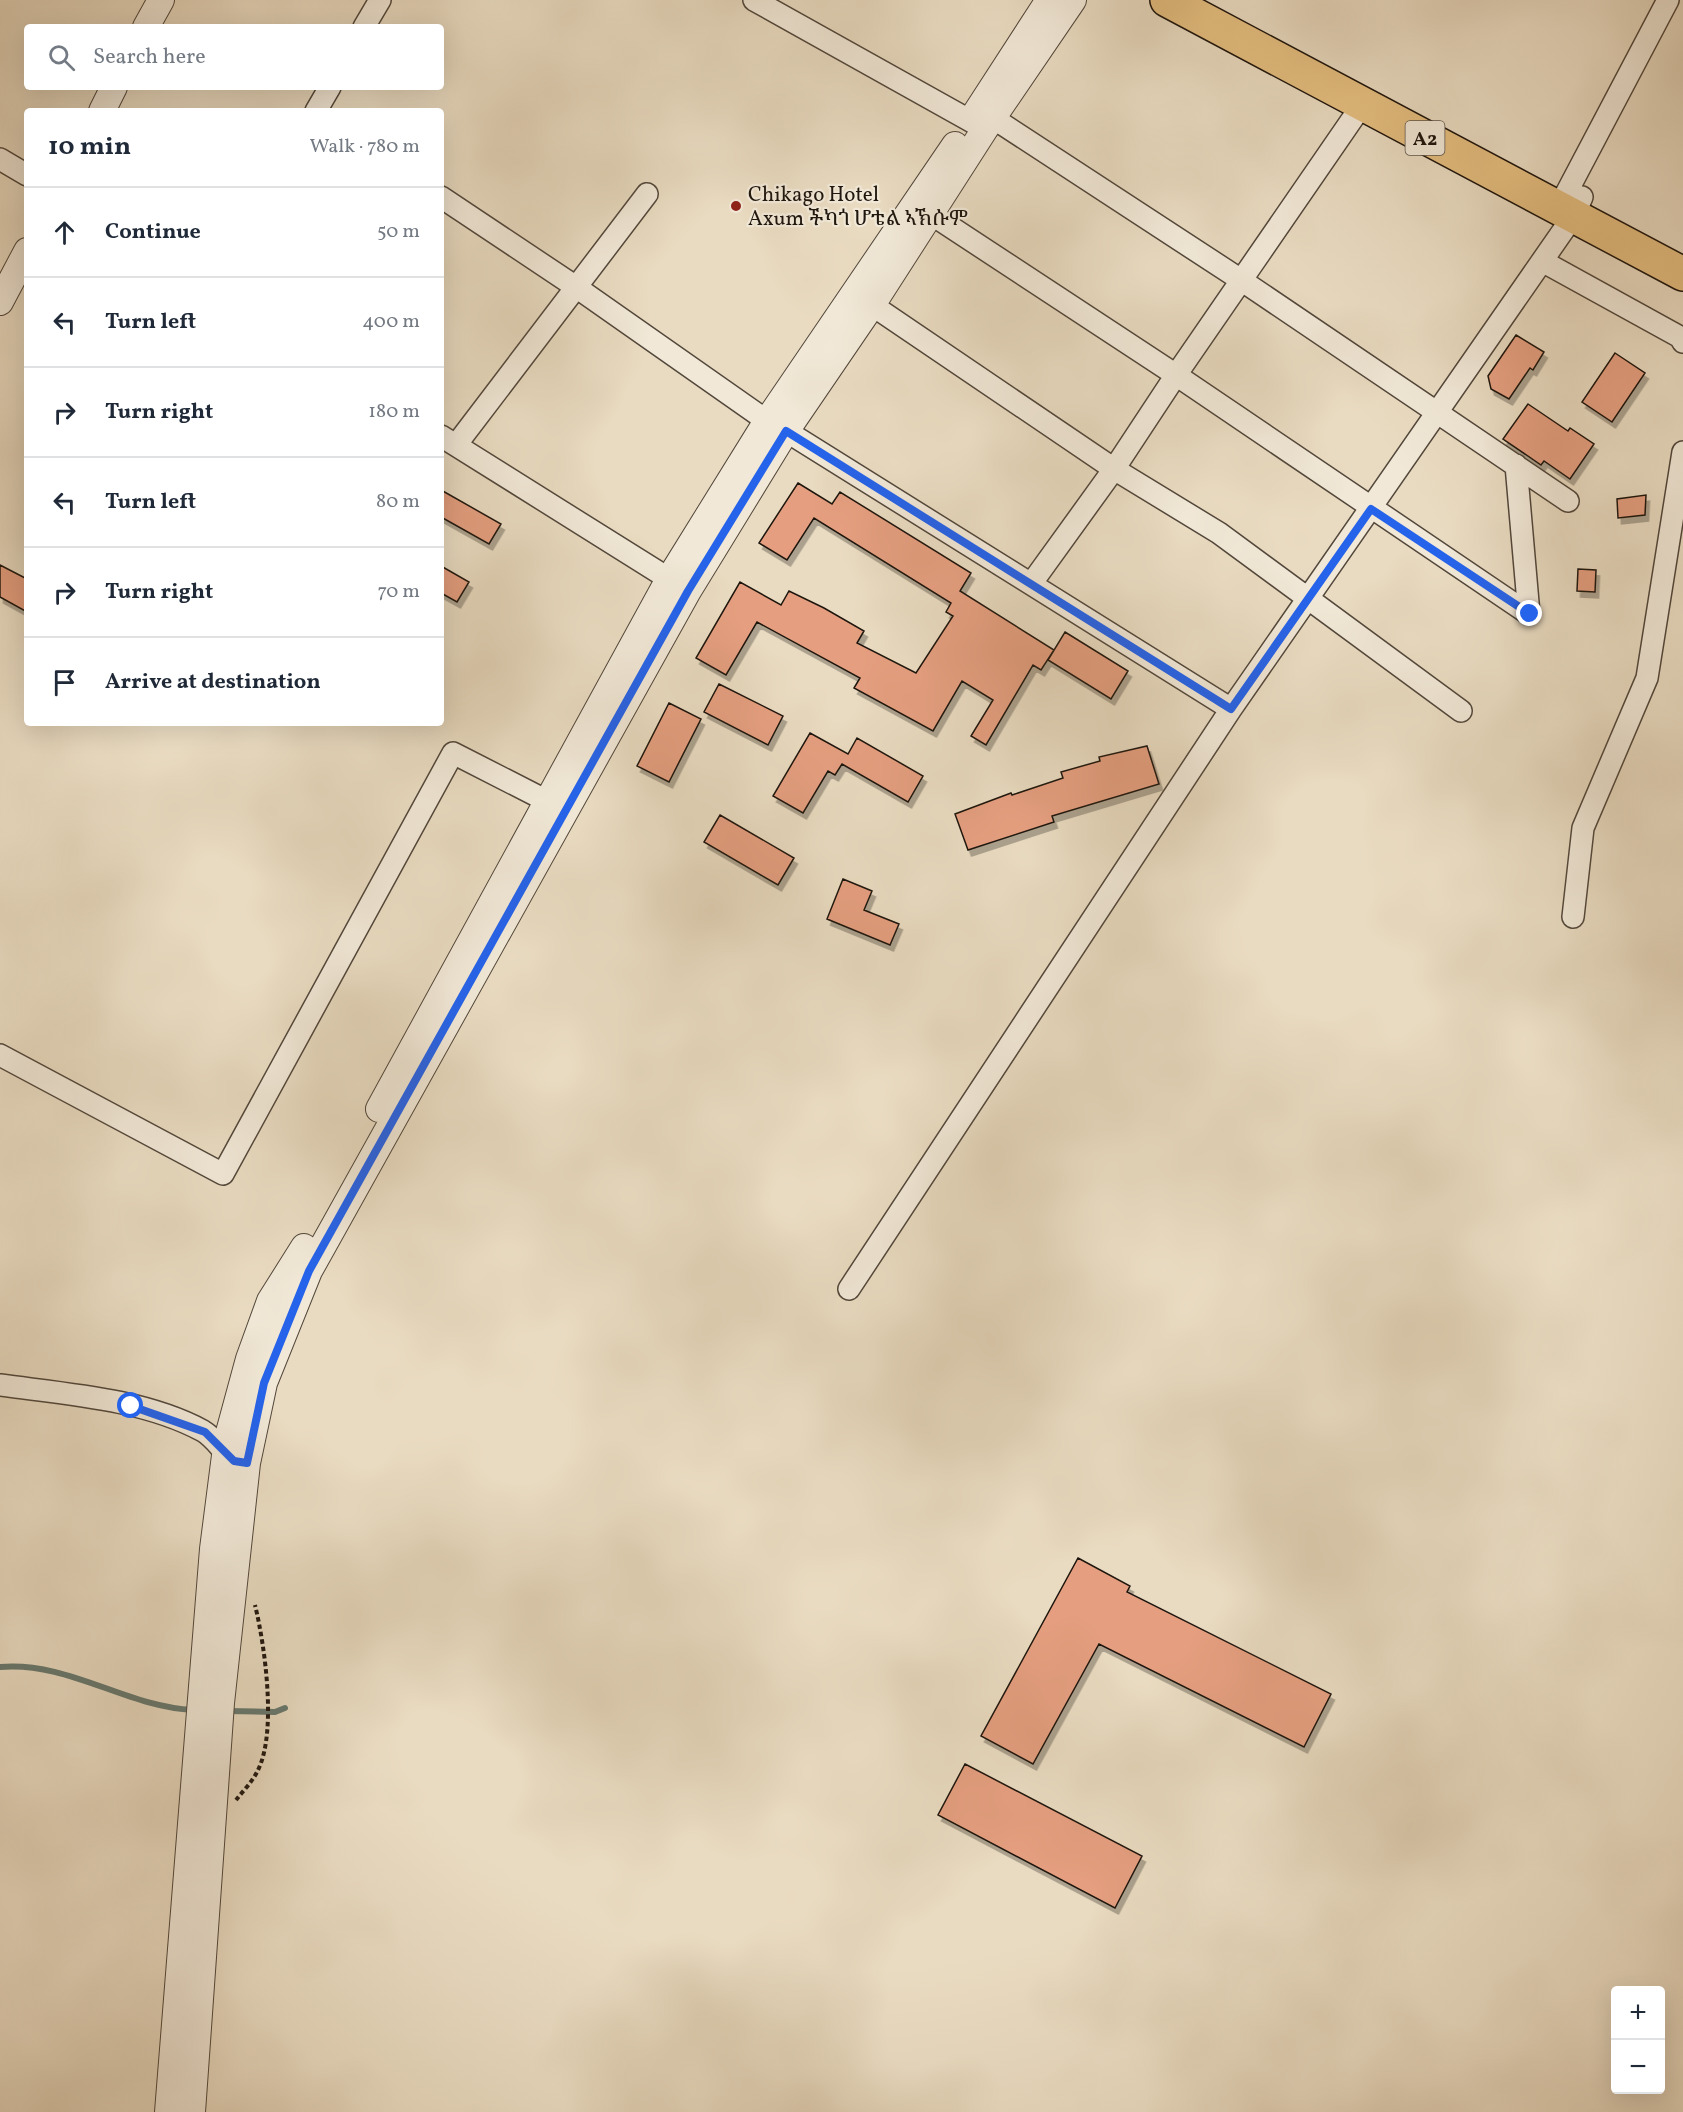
<!DOCTYPE html>
<meta charset="utf-8">
<style>
:root{--surface:#fff;--page:#f6f6f7;--text:#1f2937;--muted:#747a83;--line:#e0e1e3}
body{margin:0;font-family:Vollkorn,"Noto Serif Ethiopic",serif;background:var(--page);color:var(--text)}
.controls{position:absolute;right:18px;bottom:18px;display:grid;overflow:hidden;border-radius:6px;box-shadow:0 6px 24px #0002}
.controls button{width:54px;height:54px;display:grid;place-items:center;padding:0;border:0;border-bottom:2px solid var(--line);background:var(--surface);color:var(--text);font:30px sans-serif}
.stop{position:absolute;width:18px;height:18px;margin:-14px;border:4px solid #2563eb;border-radius:50%;background:#fff}
.stop.end{background:#2563eb;border-color:#fff;box-shadow:0 2px 6px #0008}
.list{margin:0;padding:0;list-style:none}
h2{display:flex;justify-content:space-between;align-items:center;height:78px;margin:0;padding:0 24px;font-size:26px}
h2 small{font-size:20px;font-weight:400;color:var(--muted)}
.list li{display:grid;grid-template-columns:39px 1fr auto;gap:18px;align-items:center;box-sizing:border-box;height:90px;padding:0 24px;border-top:2px solid var(--line)}
.list b{display:block;font-size:22px;white-space:nowrap}
.list em{font-size:20px;font-style:normal;color:var(--muted)}
.icon{flex:none;width:33px;height:33px;fill:none;stroke:currentColor;stroke-width:2;stroke-linecap:round;stroke-linejoin:round}
.map{position:relative;flex:none;width:1683px;height:2112px;overflow:hidden}
.search{position:absolute;background:var(--surface);box-shadow:0 6px 24px #0002;left:24px;top:24px;width:420px;height:66px;display:flex;align-items:center;gap:15px;box-sizing:border-box;padding:0 21px;border-radius:6px;color:var(--muted);font-size:22px}
.panel{position:absolute;background:var(--surface);box-shadow:0 6px 24px #0002;left:24px;top:108px;width:420px;height:618px;border-radius:6px}
.map>svg:first-child{display:block}
</style>
<div class="map">
<svg width="1683" height="2112" viewBox="0 0 1683 2112">
<defs>
<filter id="shadow"><feDropShadow dx="3.5" dy="6" stdDeviation="0" flood-color="#0004"/></filter>
</defs>
<rect width="100%" height="100%" fill="#e9dbc1"/>
<filter id="stains"><feTurbulence type="fractalNoise" baseFrequency=".00333" numOctaves="4"/><feColorMatrix values="0 0 0 0 .2 0 0 0 0 .09 0 0 0 0 .02 0 0 0 .5 -.17"/></filter>
<radialGradient id="worn" r=".72"><stop offset=".6" stop-color="#630" stop-opacity="0"/><stop offset="1" stop-color="#630" stop-opacity=".3"/></radialGradient>
<g fill="none" stroke-linecap="round" stroke-linejoin="round">
<path stroke="#68796f" stroke-width="6" d="M0,1667C69,1661 126,1707 193,1710
M227,1711L275,1712L285,1708"/>
</g>
<path fill="#e59f80" stroke="#1f160e" stroke-width="1.5" filter="url(#shadow)" d="M1516,335L1544,352L1533,370L1530,368L1509,399L1491,389L1488,376Z
M1615,353L1645,373L1612,422L1582,402Z
M1528,404L1568,431L1570,428L1594,444L1570,479L1544,461L1541,465L1503,439Z
M798,483L832,504L840,492L971,573L960,591L1054,650L1041,670L1033,665L986,745L971,736L993,700L962,681L933,731L854,688L860,678L757,622L726,675L696,658L740,582L781,605L789,591L824,608L864,631L857,643L916,673L953,616L946,612L951,603L814,518L787,560L759,543Z
M441,490L501,524L489,544L441,517Z
M1646,495L1645,515L1618,518L1617,499Z
M0,565L27,579V612L0,597Z
M441,566L469,582L457,602L441,593Z
M1578,569L1596,570L1595,592L1577,591Z
M1065,632L1128,671L1111,699L1048,660Z
M719,684L783,716L768,745L704,712Z
M669,703L701,719L669,782L637,766Z
M810,733L848,754L857,738L923,776L908,802L842,764L835,775L828,771L803,813L773,796Z
M1147,746L1159,784L1052,816L1054,822L968,850L955,814L1011,793L1012,795L1063,778L1061,772L1100,761L1099,757Z
M720,815L794,858L778,885L704,842Z
M843,879L872,891L864,910L899,924L890,945L827,919Z
M1078,1558L1130,1586L1127,1592L1331,1694L1304,1747L1099,1644L1033,1764L981,1736Z
M965,1764L1142,1856L1115,1908L938,1815Z"/>
<g fill="none" stroke-linecap="round" stroke-linejoin="round">
<g stroke="#52473b" stroke-width="24">
<path id="minor" d="M754,0L985,129
M364,27L380,0
M316,111L330,87
M993,118L1241,280L1568,501
M0,159L27,175
M441,197L576,287L767,421
M1559,207L1668,0
M931,214L1176,375L1529,614
M1542,261L1680,337L1683,342
M872,305L1114,469L1219,533L1461,711
M786,431L1231,709
M441,436L682,587
M456,445L647,194
M1516,465L1529,614
M1031,584L1114,469L1176,375L1362,105
M1573,917L1583,828L1647,678L1683,452
M0,1055L223,1174L453,753L547,801
M849,1289L1231,709L1574,215L1582,197
M0,1385C66,1394 144,1399 203,1431C215,1438 223,1452 233,1460"/>
</g>
<g stroke="#52473b" stroke-width="28">
<path id="tertiary" d="M146,27L161,0
M102,111L114,87
M975,114L1049,0
M0,302L27,251
M379,1109L669,579L767,421L955,145
M168,2112L213,1549L227,1440L249,1359L270,1301L304,1247
M192,2112L221,1703L247,1463L264,1383L309,1271L688,591L786,431L872,305L985,129L1073,0"/>
</g>
<g stroke="#1f160e" stroke-width="36">
<path id="trunk" d="M1167,0L1683,274"/>
</g>
<path stroke="#1f160e" stroke-width="4" stroke-dasharray="4.5 3" stroke-linecap="butt" d="M236,1800C243,1791 253,1781 258,1770C277,1732 265,1646 255,1605"/>
<use href="#minor" stroke="#f1e8d7" stroke-width="21"/>
<use href="#tertiary" stroke="#f1e8d7" stroke-width="26"/>
<use href="#trunk" stroke="#e4be80" stroke-width="33"/>
</g>
<g fill="none" stroke-linecap="round" stroke-linejoin="round">
<path stroke="#2563eb" stroke-width="8" d="M131,1406L205,1432L234,1461L247,1463L264,1383L309,1271L688,591L786,431L1231,709L1371,509L1530,614"/>
</g>
<circle fill="#8f2418" stroke="#f1e8d7" stroke-width="2" cx="736" cy="206" r="6"/>
<g text-anchor="middle" stroke-width="4.5" stroke-linejoin="round" paint-order="stroke">
<rect fill="#f1e8d7" stroke="#5e554a" stroke-width="1.5" x="1405.5" y="121" width="39" height="34" rx="4.5"/>
<g font-size="20" font-weight="bold" fill="#1f160e">
<text x="1425" y="145">A2</text>
</g>
<g font-size="21" fill="#1f160e" stroke="#f1e8d7" text-anchor="start">
<text x="748" y="201">Chikago Hotel<tspan x="748" dy="24">Axum ችካጎ ሆቴል ኣኽሱም</tspan></text>
</g>
</g>
<rect width="100%" height="100%" filter="url(#stains)"/>
<rect width="100%" height="100%" fill="url(#worn)"/>
</svg>
<div class="controls">
<button>+</button>
<button>−</button>
</div>
<div class="stop" style="left:131px;top:1406px"></div>
<div class="stop end" style="left:1530px;top:614px"></div>
<div class="search"><svg class="icon" aria-label="search" viewBox="0 0 24 24"><circle cx="10" cy="10" r="6"/><path d="M15 15l6 6"/></svg>Search here</div>
<section class="panel">
<h2>10 min<small>Walk · 780 m</small></h2>
<ul class="list">
<li><svg class="icon" aria-label="ahead" viewBox="0 0 24 24"><path d="M12 20V5M6 11l6-6 6 6"/></svg><div><b>Continue</b></div><em>50 m</em></li>
<li><svg class="icon" aria-label="left" viewBox="0 0 24 24"><path d="M17 20v-9H6M10 6l-5 5 5 5"/></svg><div><b>Turn left</b></div><em>400 m</em></li>
<li><svg class="icon" aria-label="right" viewBox="0 0 24 24"><path d="M7 20v-9h11M14 6l5 5-5 5"/></svg><div><b>Turn right</b></div><em>180 m</em></li>
<li><svg class="icon" aria-label="left" viewBox="0 0 24 24"><path d="M17 20v-9H6M10 6l-5 5 5 5"/></svg><div><b>Turn left</b></div><em>80 m</em></li>
<li><svg class="icon" aria-label="right" viewBox="0 0 24 24"><path d="M7 20v-9h11M14 6l5 5-5 5"/></svg><div><b>Turn right</b></div><em>70 m</em></li>
<li><svg class="icon" aria-label="arrive" viewBox="0 0 24 24"><path d="M6 21V4h12l-3 4 3 4H6"/></svg><div><b>Arrive at destination</b></div></li>
</ul>
</section>
</div>
